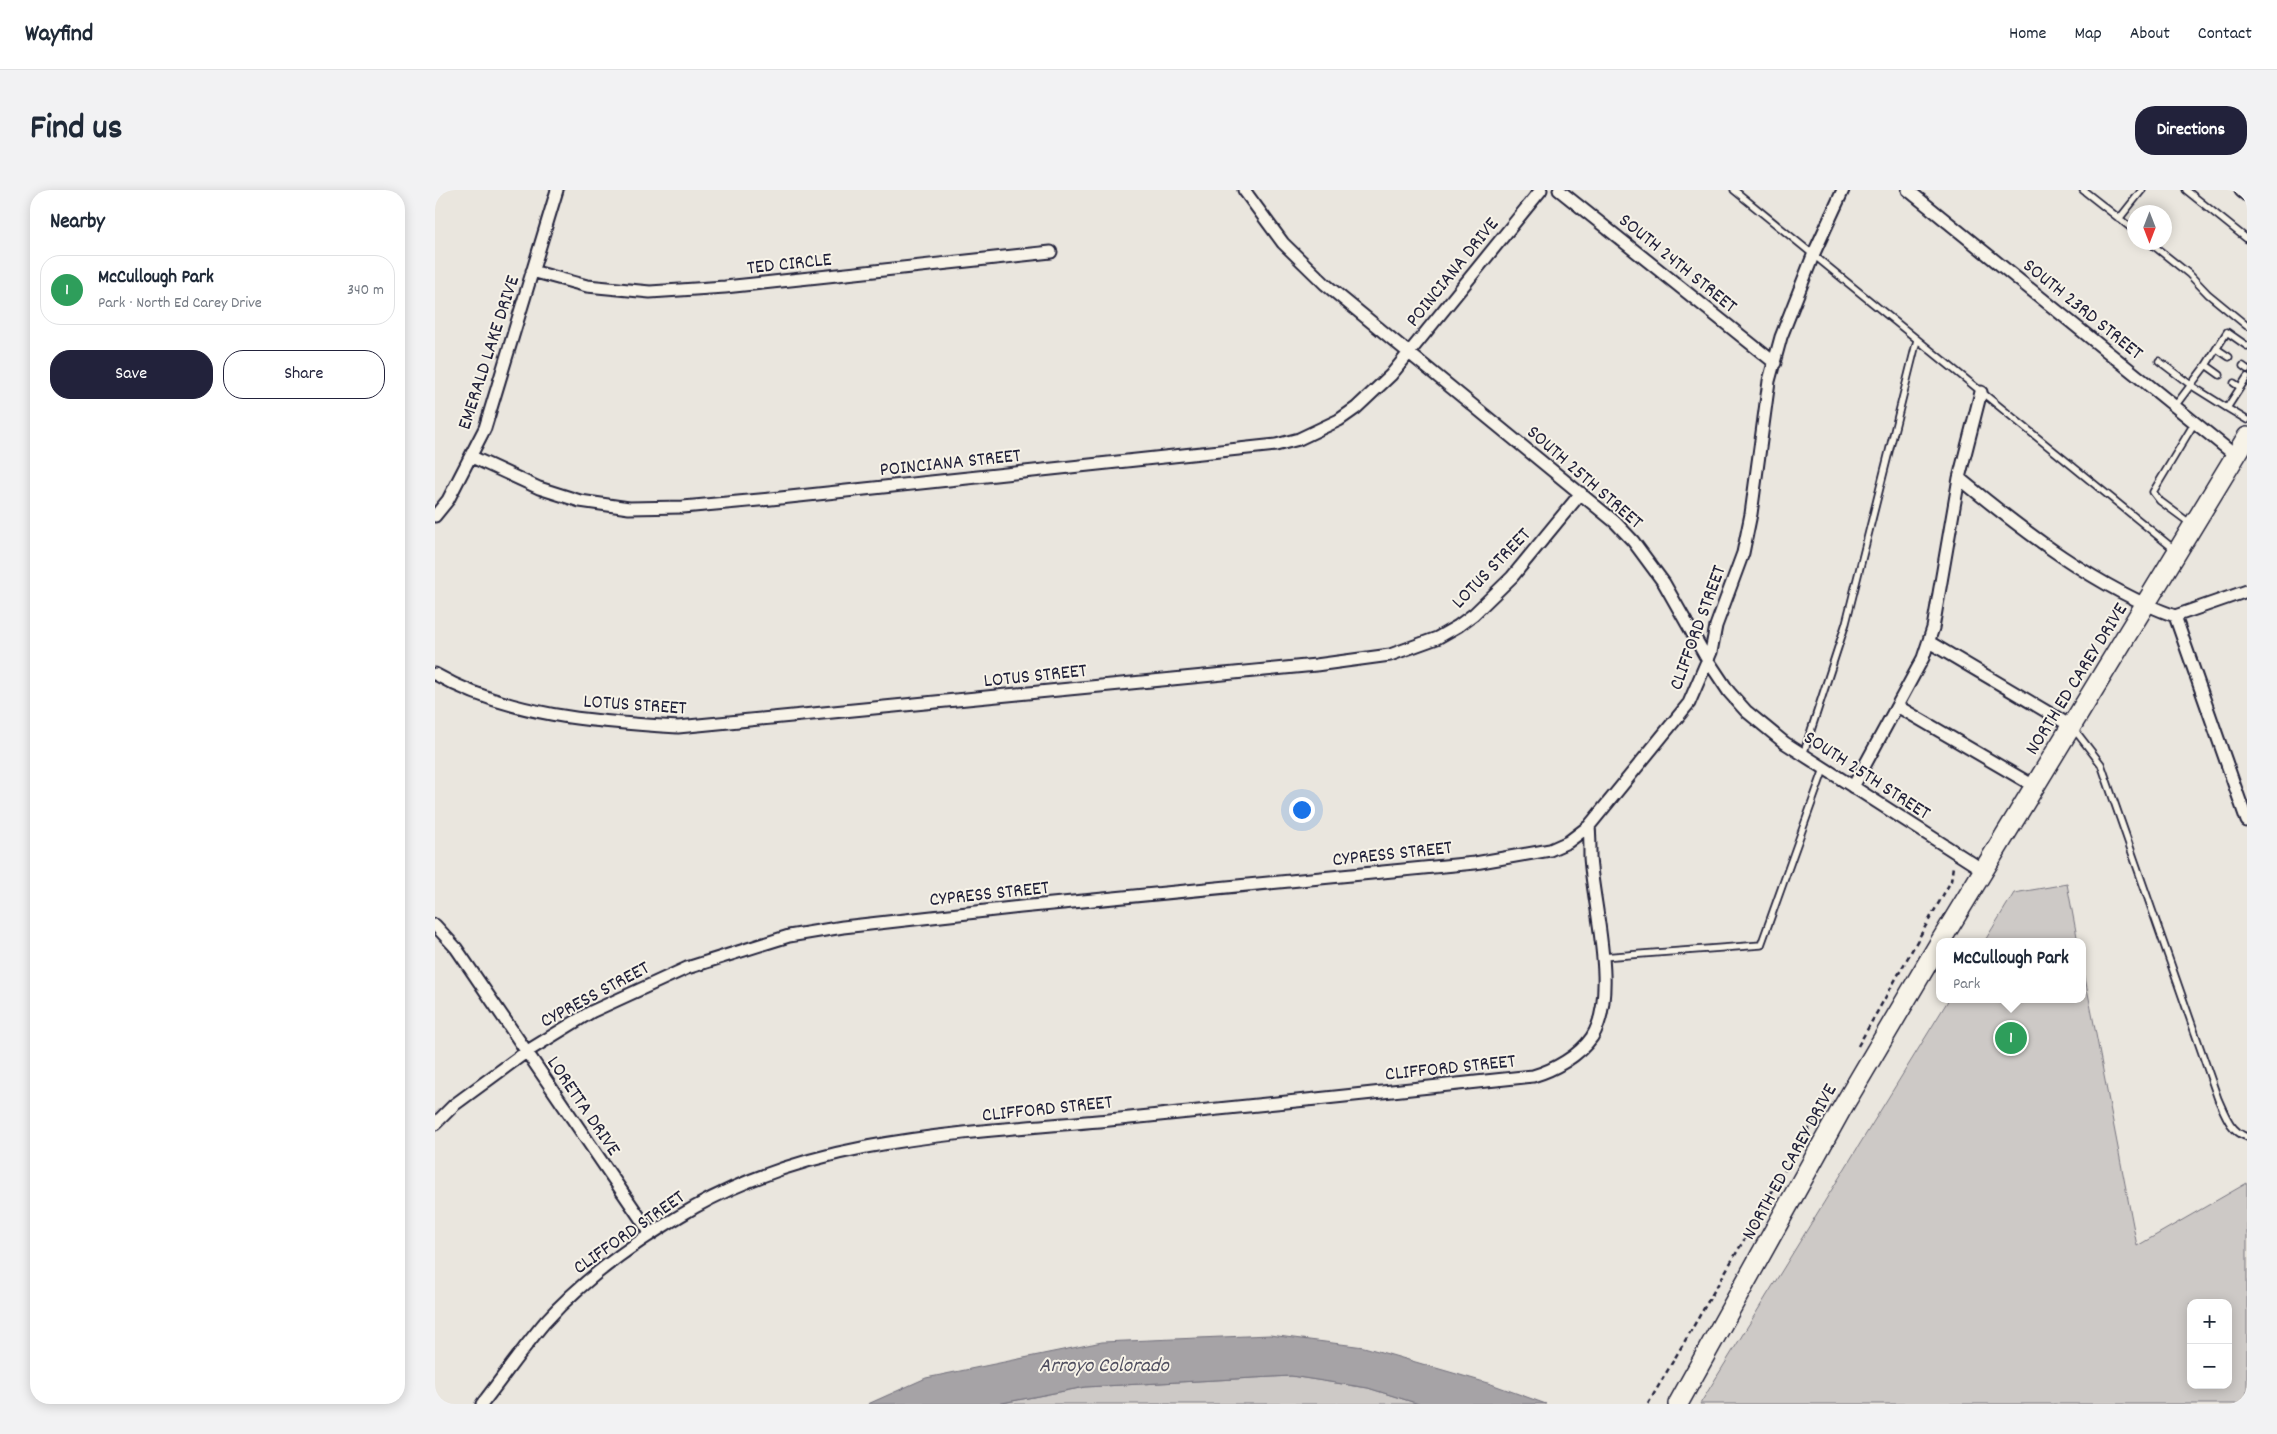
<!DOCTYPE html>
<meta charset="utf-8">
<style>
:root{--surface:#fff;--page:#f2f2f3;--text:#1f2937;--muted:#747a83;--line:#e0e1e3;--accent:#22223b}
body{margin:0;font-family:Dekko,sans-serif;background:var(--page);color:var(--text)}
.controls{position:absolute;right:15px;bottom:15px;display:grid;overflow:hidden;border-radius:10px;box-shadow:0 2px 12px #0003}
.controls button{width:45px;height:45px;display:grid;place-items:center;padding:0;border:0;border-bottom:1px solid var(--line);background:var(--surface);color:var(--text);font:25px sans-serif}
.compass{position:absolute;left:1692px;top:15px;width:45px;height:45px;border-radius:50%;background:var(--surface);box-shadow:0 2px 12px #0003;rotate:180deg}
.you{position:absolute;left:866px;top:619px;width:18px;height:18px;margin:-12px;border:4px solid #fff;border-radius:50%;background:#1a73e8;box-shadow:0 0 0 8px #1a73e833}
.badge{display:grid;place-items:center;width:32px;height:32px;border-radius:50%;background:var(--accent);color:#fff;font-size:16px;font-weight:700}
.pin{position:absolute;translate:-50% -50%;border:2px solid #fff;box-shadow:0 1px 5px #0006}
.popup{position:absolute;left:1501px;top:748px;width:150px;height:65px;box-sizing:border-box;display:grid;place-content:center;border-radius:10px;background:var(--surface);filter:drop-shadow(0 1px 4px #0005);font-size:16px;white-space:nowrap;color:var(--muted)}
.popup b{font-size:19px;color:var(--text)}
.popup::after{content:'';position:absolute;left:50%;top:100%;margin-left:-10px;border:10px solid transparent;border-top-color:var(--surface)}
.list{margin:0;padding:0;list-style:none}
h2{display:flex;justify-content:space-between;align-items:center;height:65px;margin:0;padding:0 20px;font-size:21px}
h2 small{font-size:16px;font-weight:400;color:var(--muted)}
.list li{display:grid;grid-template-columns:32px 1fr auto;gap:15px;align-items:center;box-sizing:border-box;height:70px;margin:0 10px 10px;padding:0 10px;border:1px solid var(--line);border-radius:20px}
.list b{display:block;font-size:19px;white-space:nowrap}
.list p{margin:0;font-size:16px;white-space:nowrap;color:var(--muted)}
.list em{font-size:16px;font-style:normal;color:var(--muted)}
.actions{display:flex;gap:10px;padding:15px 20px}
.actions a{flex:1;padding:11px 0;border:1px solid var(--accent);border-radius:20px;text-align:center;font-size:18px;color:var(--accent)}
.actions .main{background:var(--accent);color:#fff}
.map{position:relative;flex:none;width:1812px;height:1214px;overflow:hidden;border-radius:20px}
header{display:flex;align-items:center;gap:30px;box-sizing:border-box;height:70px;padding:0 25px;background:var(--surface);border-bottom:1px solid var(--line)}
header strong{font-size:24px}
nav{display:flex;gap:28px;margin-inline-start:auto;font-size:18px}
.intro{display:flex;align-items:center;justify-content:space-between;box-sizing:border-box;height:120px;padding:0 30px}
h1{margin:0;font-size:35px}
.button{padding:12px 22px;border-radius:20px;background:var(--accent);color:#fff;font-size:18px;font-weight:700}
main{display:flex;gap:30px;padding:0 30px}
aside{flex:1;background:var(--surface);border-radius:20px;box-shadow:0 2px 12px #0003}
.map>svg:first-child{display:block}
</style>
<header>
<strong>Wayfind</strong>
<nav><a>Home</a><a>Map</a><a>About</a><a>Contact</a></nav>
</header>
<div class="intro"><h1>Find us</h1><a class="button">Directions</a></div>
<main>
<aside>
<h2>Nearby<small></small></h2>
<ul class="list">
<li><span class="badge" style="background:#2e9e5b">1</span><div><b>McCullough Park</b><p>Park · North Ed Carey Drive</p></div><em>340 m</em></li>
</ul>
<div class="actions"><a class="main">Save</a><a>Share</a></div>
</aside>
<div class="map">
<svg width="1812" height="1214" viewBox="0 0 1812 1214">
<rect width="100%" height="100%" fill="#eae6de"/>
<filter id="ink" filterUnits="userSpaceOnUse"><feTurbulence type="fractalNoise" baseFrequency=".02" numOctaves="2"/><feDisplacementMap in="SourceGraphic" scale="10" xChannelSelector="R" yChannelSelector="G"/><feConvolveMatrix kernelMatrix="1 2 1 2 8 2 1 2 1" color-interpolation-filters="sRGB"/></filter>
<g filter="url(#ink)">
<path fill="#cdc9c6" stroke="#787680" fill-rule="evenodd" d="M1632,694L1643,752H1549L1579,703Z
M1647,772L1702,1056L1812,993V1214H1265L1514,809H1647ZM1756,1113H1793V1195H1756Z
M856,1186L933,1198L984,1214H562L650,1197Z"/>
<path fill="#a6a3a6" stroke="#716f7b" d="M835,1145L929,1157L1056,1194L1111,1214H984L933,1198L856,1186L650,1197L562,1214H433L491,1188L667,1152Z"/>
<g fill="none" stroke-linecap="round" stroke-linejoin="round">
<g stroke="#22223b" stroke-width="9">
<path id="service" d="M1299,0L1739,359
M1648,0L1700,41
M1751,0L1812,49
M1684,29L1707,0
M1714,52L1754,84L1773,104L1812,136
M1782,159L1794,167
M1724,171L1757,196L1792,218L1812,187
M1771,175L1785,185
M1808,176L1812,179
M1799,193L1805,197
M1740,216L1771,175L1792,142L1812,156
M1792,218L1812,230
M1756,334L1725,311L1718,302L1760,232
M1639,539L1666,574L1783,909C1790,924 1795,941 1812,947
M1368,565L1411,433L1482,150
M1167,767L1326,755L1389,579"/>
</g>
<g stroke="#22223b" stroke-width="15">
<path id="minor" d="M809,0L848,53L890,94L1180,332L1198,351L1229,393L1272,469L1294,502L1311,521L1350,553L1548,680
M1124,0L1340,173
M1473,0L1801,266
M97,81L152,96L215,102L290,97L616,62
M37,267L104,298L145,311L194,318L248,317L336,309L841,255L864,249L904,230L921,218L956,185L1106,0
M1524,288C1587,340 1663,399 1740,426
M0,326L13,310L50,238L122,0
M1740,426L1812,631
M1740,426L1812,401
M1494,452L1636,536
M0,484C73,526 160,532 243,537L881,475L955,465L1002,448L1023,436L1039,424L1077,387L1146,303
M1462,516L1599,596
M1418,597L1488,468L1498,438L1524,288L1546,202
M0,735L21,758L216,1044
M0,934L19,915L91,862L156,822L252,778L354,746L408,737L586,717L1040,673L1115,660L1133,652L1154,636
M47,1214C68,1187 88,1158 110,1132C152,1085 206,1048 260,1017C389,944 542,943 685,929C823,915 960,901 1098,886C1119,880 1144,866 1157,847C1184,804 1158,716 1155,667C1155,657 1155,646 1154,636L1254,513L1276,462L1281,436L1308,363L1316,324L1334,191L1346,147L1379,63L1408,0"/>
</g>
<g stroke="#22223b" stroke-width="19">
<path id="tertiary" d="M1808,0L1812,3"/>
</g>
<g stroke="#22223b" stroke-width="22">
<path id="primary" d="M1505,752L1812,247
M1243,1214L1406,920L1505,752"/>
</g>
<path stroke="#22223b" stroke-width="2.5" stroke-dasharray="5 4" stroke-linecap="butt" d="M1423,856L1516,691L1518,676
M1213,1214L1382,925"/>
<use href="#service" stroke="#f7f3e8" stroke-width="5.5"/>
<use href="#minor" stroke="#f7f3e8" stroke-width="11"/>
<use href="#tertiary" stroke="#f7f3e8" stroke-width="15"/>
<use href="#primary" stroke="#f7f3e8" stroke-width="19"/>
</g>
</g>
<g text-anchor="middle" stroke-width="4" stroke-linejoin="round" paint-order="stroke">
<g font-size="20" fill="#22223b" stroke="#f7f3e8">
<text transform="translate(354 72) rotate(-6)" y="7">TED CIRCLE</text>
<text transform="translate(1244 72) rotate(39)" y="7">SOUTH 24TH STREET</text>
<text transform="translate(1016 81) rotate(-51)" y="7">POINCIANA DRIVE</text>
<text transform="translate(1649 118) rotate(39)" y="7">SOUTH 23RD STREET</text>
<text transform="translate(52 162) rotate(-72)" y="7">EMERALD LAKE DRIVE</text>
<text transform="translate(515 271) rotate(-6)" y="7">POINCIANA STREET</text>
<text transform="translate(1151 286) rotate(41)" y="7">SOUTH 25TH STREET</text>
<text transform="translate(1055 377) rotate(-46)" y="7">LOTUS STREET</text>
<text transform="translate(1261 437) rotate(-70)" y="7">CLIFFORD STREET</text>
<text transform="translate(600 484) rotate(-6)" y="7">LOTUS STREET</text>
<text transform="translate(1640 488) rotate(-58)" y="7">NORTH ED CAREY DRIVE</text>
<text transform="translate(200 513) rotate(4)" y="7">LOTUS STREET</text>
<text transform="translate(1433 584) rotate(33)" y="7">SOUTH 25TH STREET</text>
<text transform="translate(957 662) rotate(-6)" y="7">CYPRESS STREET</text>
<text transform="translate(554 702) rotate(-6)" y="7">CYPRESS STREET</text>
<text transform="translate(159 803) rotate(-28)" y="7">CYPRESS STREET</text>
<text transform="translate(1015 876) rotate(-6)" y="7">CLIFFORD STREET</text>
<text transform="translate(150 915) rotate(56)" y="7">LORETTA DRIVE</text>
<text transform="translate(612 917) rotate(-6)" y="7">CLIFFORD STREET</text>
<text transform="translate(1353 971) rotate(-61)" y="7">NORTH ED CAREY DRIVE</text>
<text transform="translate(193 1041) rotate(-35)" y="7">CLIFFORD STREET</text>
</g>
<g font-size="21" font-style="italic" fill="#504f60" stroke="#f7f3e8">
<text x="669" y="1181">Arroyo Colorado</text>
</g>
</g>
</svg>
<div class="controls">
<button>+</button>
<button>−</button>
</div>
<svg class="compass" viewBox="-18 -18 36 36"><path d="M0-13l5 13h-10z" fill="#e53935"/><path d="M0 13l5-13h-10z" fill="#747a83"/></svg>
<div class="you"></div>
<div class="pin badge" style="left:1576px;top:848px;background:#2e9e5b">1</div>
<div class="popup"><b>McCullough Park</b>Park</div>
</div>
</main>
